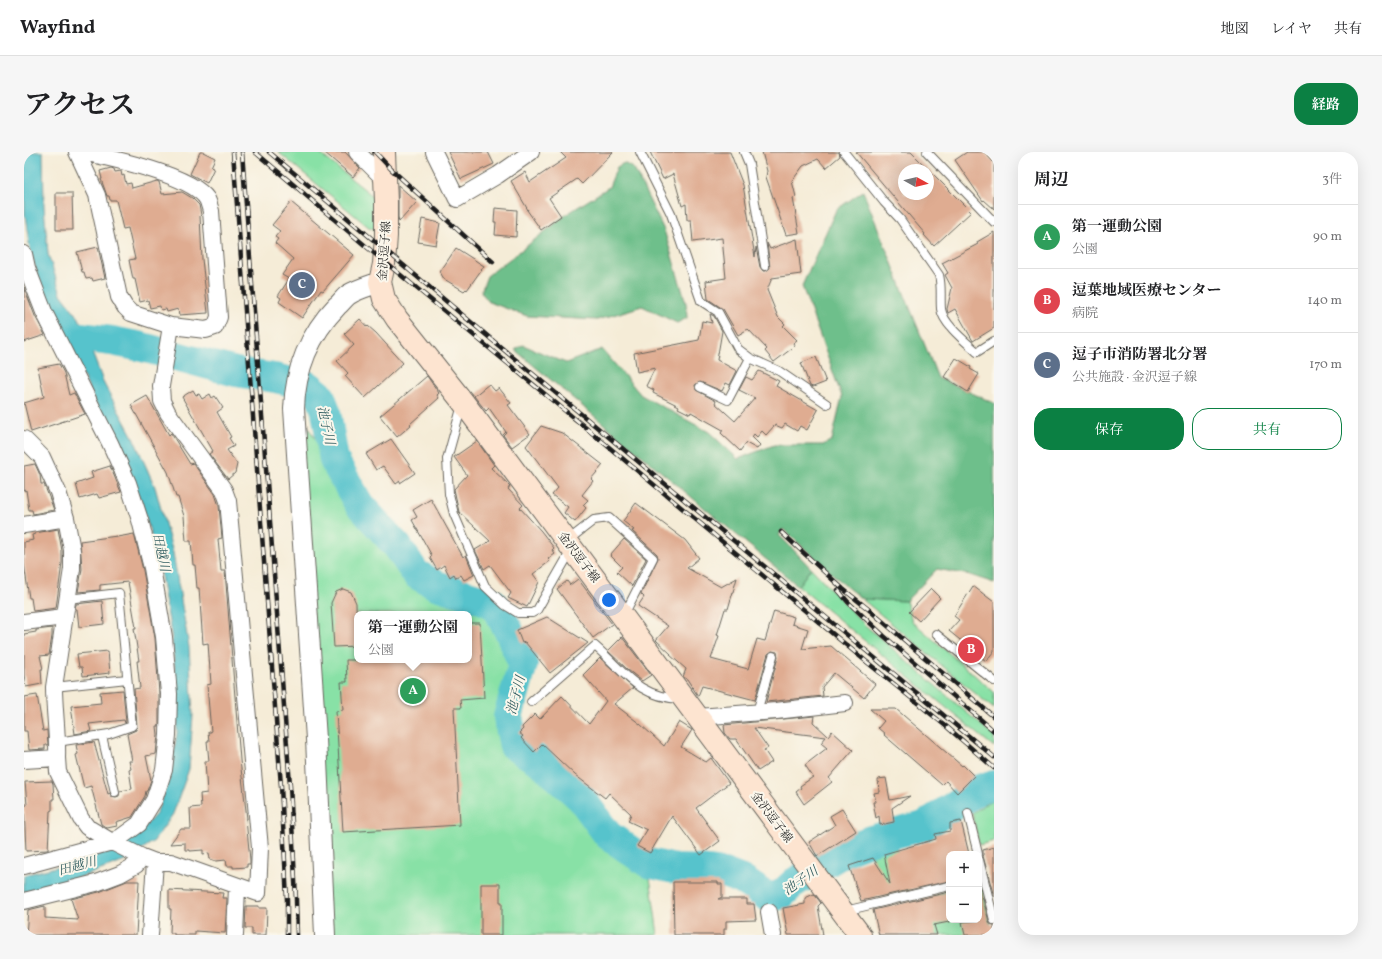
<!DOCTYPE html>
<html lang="ja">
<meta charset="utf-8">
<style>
:root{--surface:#fff;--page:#f6f6f6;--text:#202124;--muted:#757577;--line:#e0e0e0;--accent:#0b8043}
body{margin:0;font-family:Vollkorn,"Noto Serif JP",serif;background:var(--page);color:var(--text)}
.controls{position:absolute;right:12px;bottom:12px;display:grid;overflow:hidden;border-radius:8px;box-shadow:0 4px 16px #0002}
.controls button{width:36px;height:36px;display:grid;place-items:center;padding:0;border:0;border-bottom:1px solid var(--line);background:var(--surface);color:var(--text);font:20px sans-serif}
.compass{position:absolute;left:874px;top:12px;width:36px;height:36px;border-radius:50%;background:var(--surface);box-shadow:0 4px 16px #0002;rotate:98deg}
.you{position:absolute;left:585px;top:448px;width:14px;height:14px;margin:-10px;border:3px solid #fff;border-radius:50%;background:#1a73e8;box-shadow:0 0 0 6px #1a73e833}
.badge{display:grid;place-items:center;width:26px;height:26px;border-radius:50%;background:var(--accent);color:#fff;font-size:13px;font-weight:700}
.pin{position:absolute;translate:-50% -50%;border:2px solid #fff;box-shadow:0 1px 4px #0006}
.popup{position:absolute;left:330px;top:459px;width:118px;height:52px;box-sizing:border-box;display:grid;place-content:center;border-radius:8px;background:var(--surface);filter:drop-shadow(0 1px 3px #0005);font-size:13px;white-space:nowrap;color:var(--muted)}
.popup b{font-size:15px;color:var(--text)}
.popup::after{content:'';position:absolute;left:50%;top:100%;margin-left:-8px;border:8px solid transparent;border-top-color:var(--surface)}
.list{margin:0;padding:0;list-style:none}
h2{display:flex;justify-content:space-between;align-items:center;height:52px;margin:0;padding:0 16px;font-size:17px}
h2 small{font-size:13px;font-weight:400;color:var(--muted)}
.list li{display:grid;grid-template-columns:26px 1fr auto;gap:12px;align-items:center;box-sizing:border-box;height:64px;padding:0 16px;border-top:1px solid var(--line)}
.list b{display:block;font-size:15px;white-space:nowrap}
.list p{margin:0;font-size:13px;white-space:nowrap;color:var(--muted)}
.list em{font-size:13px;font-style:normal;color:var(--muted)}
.actions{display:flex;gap:8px;padding:12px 16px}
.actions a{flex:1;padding:9px 0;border:1px solid var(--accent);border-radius:16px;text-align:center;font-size:14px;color:var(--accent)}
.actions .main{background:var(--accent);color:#fff}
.map{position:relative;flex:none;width:970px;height:783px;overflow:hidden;border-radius:16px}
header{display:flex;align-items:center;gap:24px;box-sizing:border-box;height:56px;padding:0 20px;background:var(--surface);border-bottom:1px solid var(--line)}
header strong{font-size:19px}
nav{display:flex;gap:22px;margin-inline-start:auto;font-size:14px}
.intro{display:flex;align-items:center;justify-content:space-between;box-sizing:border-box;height:96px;padding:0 24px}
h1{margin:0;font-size:28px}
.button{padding:10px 18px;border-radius:16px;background:var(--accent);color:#fff;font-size:14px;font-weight:700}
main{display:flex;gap:24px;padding:0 24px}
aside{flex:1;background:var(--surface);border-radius:16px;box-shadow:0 4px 16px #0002}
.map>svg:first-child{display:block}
</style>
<header>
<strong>Wayfind</strong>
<nav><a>地図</a><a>レイヤ</a><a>共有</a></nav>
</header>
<div class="intro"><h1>アクセス</h1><a class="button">経路</a></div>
<main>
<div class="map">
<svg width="970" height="783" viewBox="0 0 970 783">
<rect width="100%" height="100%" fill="#fbf7ec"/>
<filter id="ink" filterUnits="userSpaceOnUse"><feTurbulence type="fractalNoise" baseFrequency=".025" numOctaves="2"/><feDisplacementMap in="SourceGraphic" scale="8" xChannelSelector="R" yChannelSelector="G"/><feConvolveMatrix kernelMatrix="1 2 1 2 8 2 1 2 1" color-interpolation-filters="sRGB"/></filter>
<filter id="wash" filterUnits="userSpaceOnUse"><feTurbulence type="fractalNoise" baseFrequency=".012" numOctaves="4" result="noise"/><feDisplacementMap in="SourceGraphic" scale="16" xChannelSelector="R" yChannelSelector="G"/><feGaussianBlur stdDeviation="0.9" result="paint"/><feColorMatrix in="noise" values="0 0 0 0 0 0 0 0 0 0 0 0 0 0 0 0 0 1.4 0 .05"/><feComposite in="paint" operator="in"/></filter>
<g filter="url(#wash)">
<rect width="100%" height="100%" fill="#f5ecd7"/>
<path fill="#88e1a6" stroke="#527e61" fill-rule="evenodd" d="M254,0H294L355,49L356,82L347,75V77Z
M270,257L392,422L469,451L499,512L484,565L490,594L624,711L634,783H300ZM333,462H445V508H333Z
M787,416L842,474L970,584V595L774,434Z
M838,447L882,449L888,469L970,540V557Z
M970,648V689L955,693L948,661L964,650Z
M871,691L886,739L862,744L846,700L857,695Z
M958,731L969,783H895L887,748L925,739V768H955V732Z"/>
<path fill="#6ebf8b" stroke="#456e54" d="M600,11L610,17L640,78L662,151L663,166L653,171L618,154L573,168L503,164L465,150L457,140L463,124L499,97L543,62L585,35L593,15Z
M839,39L914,226L970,251V431L946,423L913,417L882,449L838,447L824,436L759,377L755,383L787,416L774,434L491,198L499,193L542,211L578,197L617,243L685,280L714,307L750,293H799L808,288L818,245L778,134L812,58Z"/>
<path fill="#56c3cc" stroke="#397074" d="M0,0H19L20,54L24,102L37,142L55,166L80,232L109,285L131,335L149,401L165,495L169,563L165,617L149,662L130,689L101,709L52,727L0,740V723L56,709L84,699L112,684L132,662L145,629L153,581V539L147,481L134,407L117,349L39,181L14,124L6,98L1,63Z"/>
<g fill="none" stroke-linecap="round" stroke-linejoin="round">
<path stroke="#56c3cc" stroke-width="30" d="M56,185L88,189L118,195L212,220L251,226L285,234L296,243L302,259L310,308L335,352L374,395L392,422L412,433L469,451L485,479L499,512L484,565L490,594L517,610L557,646L584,683L624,711L651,717L677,718L700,721L718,728L744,745L757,743L771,730L827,696L847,688L900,674L955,637L970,633"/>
</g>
<g id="blocks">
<path fill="#dfac91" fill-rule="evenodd" d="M176,0H179L191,6L187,15L190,16L183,31L166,22Z
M300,0H321L336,16L329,25Z
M424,0H464L470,12L437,27Z
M536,0H589L558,32L553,27L525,46L537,64L517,78L503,58H504L487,29L501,20L506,30L542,6Z
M626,0H706L719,33L731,105L732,95L736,115L739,119H742L746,116L743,91L746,97L773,87L777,122L748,126L743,138L754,165L761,172L759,174L773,188L769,191L771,194L750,210L741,199L743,197L724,177L714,183L699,157L684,147L682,129L702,126L698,86L669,90L667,68H663L662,52L658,54L649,22L639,27Z
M738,0H815L816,4L802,16L794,7L779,14L768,29L772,45L769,46L775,81L762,83L742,25L743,19Z
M832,0H887L947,60L910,94L900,83L901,82ZM880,18H904V42H880Z
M943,0H960L970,11V57L960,48L959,49L931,8Z
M87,16L90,17L91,20L97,19L98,24L100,23L102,32L107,31L108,36L133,29L135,30L138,42L158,40L168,46L175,53L177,63L176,64L178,107L184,161L155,163L154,157L143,160L142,157L137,158L136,154L126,156L124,148L116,150L111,127H109L105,108L111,107L104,76L99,77L92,48H86L85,44H83L77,27H78L76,19Z
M374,33L393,50L375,70L374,65Z
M32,41H48L49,78H32Z
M267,50L330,103L299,139L297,138L278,166L255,150L257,146L254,144L265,127L258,123L269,107L251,91L254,87L251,85L256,79L248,73Z
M471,56L493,58L492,85L471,83L472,70H470Z
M398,67L416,71L412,93L394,90Z
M970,80V176L949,189L931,157L924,161L923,157L928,136L921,123L924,121L918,111L954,92L953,90Z
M74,95L81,126L69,129L68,126L62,127L60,120H58L53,100Z
M432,96L460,114L443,138L442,137L440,139L420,127L416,120Z
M0,135L11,164L21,183L0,190Z
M686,162L690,164L698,179L693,208L713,219L706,233L702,231L698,239L676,230L671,233L672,238L692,249L691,251L711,269L731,246L715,238L722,225L728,228L735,219L755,229L752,234L794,258L783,278L776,274L773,279L761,272L758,276L751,273L742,283L738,279L733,285L730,282L728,285L736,293L733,297L722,291L716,299L697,281L699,278L667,260L666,262L654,256L655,254L629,241L630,238L622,234L631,216L613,220L610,201L675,188L678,169L688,171Z
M336,167L343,175L344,174L352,181L379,211L341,246L321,224L324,221L313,209L330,193L320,182Z
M792,205L802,230L789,235L786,234L777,211Z
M932,206L947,215L946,217L955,222L944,240L920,225Z
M35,212L40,221L45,243L50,241L61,262L7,280L0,251L20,245L14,216Z
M403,224L415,241L413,243L415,246L386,272L387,273L373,285L356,264Z
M465,232L471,239L475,236L487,251L484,253L506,282L488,295L479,283L482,280L465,256L462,259L450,244Z
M169,238L172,243L175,242L178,247L186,242L188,246L191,244L199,256L193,260L207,285L205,286L210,294L203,298L213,312L211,321L204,327L185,302L189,299L158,245Z
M123,244L145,283L147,281L166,312L169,311L191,342L195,354L198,386L194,387L197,419H201L216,608L223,667H222L226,708V712H223V715L209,716V714H203L202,708L192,709L186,707L185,701L179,702V698L166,699V698H161V691L146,692L157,677H167L166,656L177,655L176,642L183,641L181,609H185L183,589H185L184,580H187L183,533L187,532L184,491L179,492L175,436H173L171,413H169L167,389H162L160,364L154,345H152L144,320L107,253Z
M517,274L538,281L579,313L567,327L569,329L558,343L564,348L559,353L562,356L551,370L540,361L544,355L528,343L534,336L502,294Z
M367,287L391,321L376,331V329L372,332L359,314L352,318L342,302Z
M453,289L470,313L467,316L486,334L484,337L499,353L496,356L517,379L530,396L528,398L531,402L524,407L526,409L509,422L515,430L503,455L484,446L487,441L466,413L460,417L451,398L466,389L435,360L430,337L443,323L430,305Z
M11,312L16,323L17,332H20L30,358L9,362L8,358H5L2,338L0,339V314Z
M86,314L97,340L75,346L73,342L56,347L52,332L69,326L67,320Z
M407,347L439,405L442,403L450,423L440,428L437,423L432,426L430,422L426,425L420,413L413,418L406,406L408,404L388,368L393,365L389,358Z
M612,351L661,388L675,406L663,416L697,435L713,426L704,457H701L693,483L695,484L687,507L724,517L733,487L741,489L750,459L770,465L768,472L784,477L778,497L807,494L851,532L840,546L810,521L798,535L799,544L742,550L754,505L753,500L748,499L744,502L731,548L678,534L674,544L663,527L659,525L662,517L646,503L647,502L632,488L644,474L614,454L620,445L617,442L634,406L633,402L608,379L610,378L599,369Z
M34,377L38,399V411L32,456L9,459L7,446H5L0,411V390L9,388L8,383L11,382V381Z
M110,382L119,418L131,486L135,542V574H133L134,583L132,602L122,604L127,628L123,639H122L121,644L108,665L92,670L93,674L83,676L77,672L67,634L60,636L52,603L54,602L52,593L70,590L84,642L86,641L87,644L92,645L95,644L96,639L108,637L105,618L107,617L105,609H108L103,582L112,578L113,574L110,537L116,536L113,509H115L110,476H112L104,430L76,433V438L54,440L58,417L56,389L93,384V385L99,384Z
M600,387L622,407L608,434L593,420L598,415L586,403Z
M554,427L588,472L569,486L533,437L543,429L546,433Z
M949,434L970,450V499L962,509L925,479L935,468L930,464Z
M319,437L327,440L332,451L333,494L310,495L307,451L312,440Z
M907,437L916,446L895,469L885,460Z
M78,449L80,472L55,475L53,457H51L52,452Z
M523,465L564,491L526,521L501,490L498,491L493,478Z
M445,471H456L460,546L436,548L437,556H430L436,673L319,680L312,559L319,558L317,530H323L322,508H445Z
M28,476V484L25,503L16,504L19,517H17L18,532L2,535L0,523V482L12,480V478Z
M598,485L627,523L618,529L604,518L584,499Z
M84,499L86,521L59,524L58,515H55L53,502Z
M576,506L609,536L590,552L616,572L640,594L655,570L668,578L657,595L682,610L687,606L705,631L672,656L696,689L677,703L648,664L626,701L613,694L623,678L604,669L607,662L585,641L581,646L551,623L518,592L510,600L497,586L499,584L495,581L499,577L498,575L511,562L516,567L538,544L565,572L582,549L559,523Z
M99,538L102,570L101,571L100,568L65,572L67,579L51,582L47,554L77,551L76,540Z
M13,543L19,579L23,578L24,593H21V597L5,598L3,579H0V545Z
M846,557H872L938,614L939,613L950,624L933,641L922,629L918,633L860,583L861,582L854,576L860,569Z
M790,564L789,570L804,584L808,579L829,598L805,626L808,630L780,652L772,640L777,636L776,634L789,625L781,613L803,596L797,591L802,585L730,576L744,596L740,598L748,610L734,619L712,587H706L701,581L700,573Z
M862,626L866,648L886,644L868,656L870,670L856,673L855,664L852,666L849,650H852L850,641L855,640L854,627Z
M28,629L29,632L30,647H28V658L26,659L24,698L2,699L0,654L3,653L1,630Z
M818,657L832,679L793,704L785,690L811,673L806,664Z
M937,669L945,702H925V729L837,749L825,714L849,706L866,732L860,702L912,687L911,682L926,679V671Z
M970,695V745L959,704V698Z
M103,729H115L112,783H2L4,758L21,754V766L54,768L47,747L75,740Z
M649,730H694V732H698V745L694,747H723V752H730L732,768L702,769V777H700V783H650Z
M955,731L965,769L966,772L970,773V783H941L938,770L955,768Z
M457,732H476V750H478V783H457Z
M145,738L199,741L198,746H203L201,781L171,779V783H150V781H146L147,757H145Z
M925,740V770L910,773L913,783H855L849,758Z
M790,742L797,751L794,754L799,783H764L759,756L781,752V746Z
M222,754H235V756H243L242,783H228V776H221Z"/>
</g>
</g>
<g filter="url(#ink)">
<use href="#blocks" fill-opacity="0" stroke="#68655d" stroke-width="1"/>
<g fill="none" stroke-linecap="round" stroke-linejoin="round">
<g stroke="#68655d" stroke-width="10">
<path id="service" d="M616,0L647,62L677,149L694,160L714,197L726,206L755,219L803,252
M720,0L725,12L741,114
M820,0L860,50L876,67L915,123C918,135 916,145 917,157C919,172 942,190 953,200L970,189
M903,0L970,70
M676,235L704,248L726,206
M438,253L423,307L425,342L430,362L461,434L481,453L494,461H508L513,458L548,397
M543,389L570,368L585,366L629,406L600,463
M912,482L970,529
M30,535L103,527
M507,550L571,494C601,520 613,545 657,547
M733,560L749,504
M78,584L91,640
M33,590L85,582L108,574L95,441L44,447
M944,661L954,702
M955,708L970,768
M821,759L925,734"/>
</g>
<g stroke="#68655d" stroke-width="18">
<path id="minor" d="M53,0L73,43L95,145L101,155L107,161L147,174L182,178L191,175L195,165L187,59C186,56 185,51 183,47C167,23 86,6 58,0
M333,0L362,29
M410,0L433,47L474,23L507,0
M0,102L3,116L20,160L86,291L104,331L116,368L128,416L140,485L145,542L144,583L140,618L130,648L115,672L97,685L88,690L0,714
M0,287L18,305L34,340L42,366
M0,373L42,366L48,398V417L30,535C30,558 34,582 33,606
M0,470L40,465
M674,565L752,559L821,551
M0,608L33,606L34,620L57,667L63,675L88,690L118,705L131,710H147L234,741L236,696L204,349L200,338L144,261L138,249L137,234L147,174
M0,749L72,731L96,722L112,713L118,705
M745,760L749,783
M126,783L131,710
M211,783L213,735"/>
</g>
<g stroke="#68655d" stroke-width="22">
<path id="tertiary" d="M301,783L292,587L270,257C271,218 286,182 313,154C317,151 320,146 324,143C333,137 345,134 356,130"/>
</g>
<g stroke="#68655d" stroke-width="24">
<path id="secondary" d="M360,0L362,50V84L360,112L356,130L360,147L373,167L439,250L836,783"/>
</g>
<use href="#service" stroke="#fff" stroke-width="8"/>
<use href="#minor" stroke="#fff" stroke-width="16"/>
<use href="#tertiary" stroke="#fff" stroke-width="20"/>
<use href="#secondary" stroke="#fde4d0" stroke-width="22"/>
<g stroke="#1c1c1c" stroke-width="4.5">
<path id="rail" d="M209,0L257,634L263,748V783
M218,0L266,633L272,747L273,783
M231,0L344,96L568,281L833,502L923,575L970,616
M245,0L486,203L970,605
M351,0L367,17L469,110
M757,380L819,437L843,456L970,565
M814,438L824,450L860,484L970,579"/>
</g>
<use href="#rail" stroke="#fbf7ec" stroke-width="3" stroke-dasharray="9" stroke-linecap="butt"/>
</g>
</g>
<g text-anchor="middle" stroke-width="4" stroke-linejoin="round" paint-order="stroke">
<g font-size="12" fill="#1c1c1c" stroke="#fbf7ec">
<text transform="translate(360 99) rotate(-86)" y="4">金沢逗子線</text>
<text transform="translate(555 405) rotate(53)" y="4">金沢逗子線</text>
<text transform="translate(748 665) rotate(53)" y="4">金沢逗子線</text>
</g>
<g font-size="13" font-style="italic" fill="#335f62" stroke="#fbf7ec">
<text transform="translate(303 273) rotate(78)" y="5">池子川</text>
<text transform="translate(138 400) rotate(78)" y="5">田越川</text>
<text transform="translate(491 543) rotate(-75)" y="5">池子川</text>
<text transform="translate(53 713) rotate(-15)" y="5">田越川</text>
<text transform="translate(776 728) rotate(-35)" y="5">池子川</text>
</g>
</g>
</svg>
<div class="controls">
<button>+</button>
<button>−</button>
</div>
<svg class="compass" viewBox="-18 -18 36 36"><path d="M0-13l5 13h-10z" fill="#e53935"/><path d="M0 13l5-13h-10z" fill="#757577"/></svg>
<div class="you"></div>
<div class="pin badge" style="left:389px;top:539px;background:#2e9e5b">A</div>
<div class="popup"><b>第一運動公園</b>公園</div>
<div class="pin badge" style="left:947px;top:498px;background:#e0444e">B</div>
<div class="pin badge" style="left:278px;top:133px;background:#5c6f8a">C</div>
</div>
<aside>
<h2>周辺<small>3件</small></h2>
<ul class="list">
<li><span class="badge" style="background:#2e9e5b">A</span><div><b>第一運動公園</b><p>公園</p></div><em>90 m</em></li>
<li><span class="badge" style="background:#e0444e">B</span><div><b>逗葉地域医療センター</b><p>病院</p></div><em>140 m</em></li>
<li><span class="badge" style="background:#5c6f8a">C</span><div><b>逗子市消防署北分署</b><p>公共施設 · 金沢逗子線</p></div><em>170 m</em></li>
</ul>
<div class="actions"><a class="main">保存</a><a>共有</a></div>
</aside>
</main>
